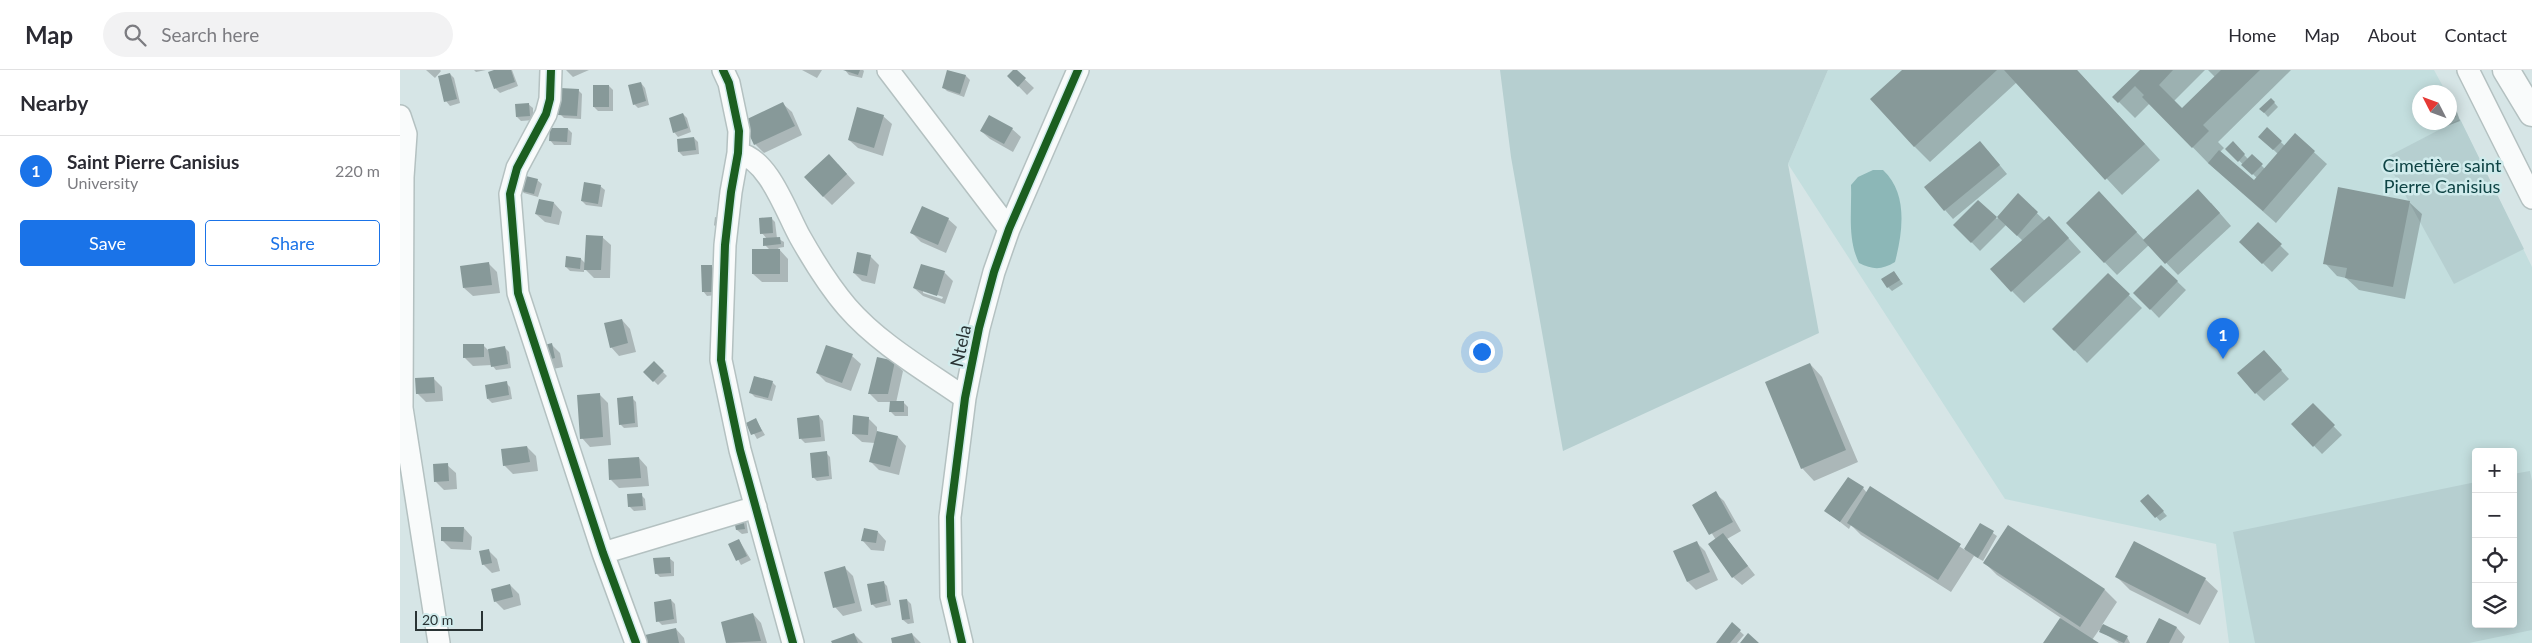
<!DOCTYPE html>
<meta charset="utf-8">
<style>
:root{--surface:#fff;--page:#f2f2f3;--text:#2b2b33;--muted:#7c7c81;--line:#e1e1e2;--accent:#1a73e8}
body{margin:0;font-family:Lato,sans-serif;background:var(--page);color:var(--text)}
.controls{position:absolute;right:15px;bottom:15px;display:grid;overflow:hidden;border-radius:5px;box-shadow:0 2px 12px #0003}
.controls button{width:45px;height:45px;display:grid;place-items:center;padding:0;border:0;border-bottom:1px solid var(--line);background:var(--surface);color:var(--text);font:25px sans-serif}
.compass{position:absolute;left:2012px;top:15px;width:45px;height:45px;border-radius:50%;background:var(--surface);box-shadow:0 2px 12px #0003;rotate:312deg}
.scale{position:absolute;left:15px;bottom:12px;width:68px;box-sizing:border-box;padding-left:5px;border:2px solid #293334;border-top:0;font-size:14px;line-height:18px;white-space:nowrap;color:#293334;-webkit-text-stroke:4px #d0ebec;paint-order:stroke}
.you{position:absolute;left:1081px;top:281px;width:18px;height:18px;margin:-12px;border:4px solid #fff;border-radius:50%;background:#1a73e8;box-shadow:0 0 0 8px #1a73e833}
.badge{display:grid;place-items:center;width:32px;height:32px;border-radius:50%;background:var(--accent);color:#fff;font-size:16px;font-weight:700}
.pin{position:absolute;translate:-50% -41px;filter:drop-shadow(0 1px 2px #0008)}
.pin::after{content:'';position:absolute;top:26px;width:18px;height:15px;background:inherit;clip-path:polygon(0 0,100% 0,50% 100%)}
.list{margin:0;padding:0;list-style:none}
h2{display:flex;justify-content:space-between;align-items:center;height:65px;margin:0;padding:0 20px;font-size:21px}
h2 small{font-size:16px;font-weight:400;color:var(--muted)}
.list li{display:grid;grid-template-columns:32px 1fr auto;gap:15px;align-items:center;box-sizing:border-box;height:70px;padding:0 20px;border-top:1px solid var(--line)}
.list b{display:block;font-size:19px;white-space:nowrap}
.list p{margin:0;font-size:16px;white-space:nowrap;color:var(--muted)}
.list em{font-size:16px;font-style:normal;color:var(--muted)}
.actions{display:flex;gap:10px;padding:15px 20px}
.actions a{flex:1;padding:11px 0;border:1px solid var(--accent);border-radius:5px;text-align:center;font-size:18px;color:var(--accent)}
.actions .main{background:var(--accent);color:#fff}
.icon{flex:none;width:28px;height:28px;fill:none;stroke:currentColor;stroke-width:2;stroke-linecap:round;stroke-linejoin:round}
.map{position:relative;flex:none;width:2132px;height:573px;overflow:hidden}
header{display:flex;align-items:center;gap:30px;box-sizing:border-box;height:70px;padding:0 25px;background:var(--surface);border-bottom:1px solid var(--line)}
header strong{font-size:24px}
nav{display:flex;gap:28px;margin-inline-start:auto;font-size:18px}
.search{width:350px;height:45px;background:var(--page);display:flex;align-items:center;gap:12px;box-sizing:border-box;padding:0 18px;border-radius:28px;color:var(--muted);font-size:19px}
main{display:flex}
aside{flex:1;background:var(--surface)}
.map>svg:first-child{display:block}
</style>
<header>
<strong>Map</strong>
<div class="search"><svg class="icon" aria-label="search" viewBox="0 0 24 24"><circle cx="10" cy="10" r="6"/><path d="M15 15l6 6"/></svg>Search here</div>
<nav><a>Home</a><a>Map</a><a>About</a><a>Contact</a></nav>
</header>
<main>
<aside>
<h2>Nearby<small></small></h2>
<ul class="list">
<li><span class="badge">1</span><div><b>Saint Pierre Canisius</b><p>University</p></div><em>220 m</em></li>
</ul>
<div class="actions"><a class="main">Save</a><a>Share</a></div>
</aside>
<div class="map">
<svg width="2132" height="573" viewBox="0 0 2132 573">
<rect width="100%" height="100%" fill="#d6e5e6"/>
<path fill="#c3dede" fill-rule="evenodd" d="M1428,0H2034L2046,22H2020V52H2050V29L2132,197V573H1829L1816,474L1605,429L1388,94ZM2076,382H2113V554H2076Z"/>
<path fill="#b6cfd0" d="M1100,0H1428L1388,94L1419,263L1163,381L1111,87Z
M2060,49L2124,179L2054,214L1985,88Z
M2130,401L2132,411V560L2069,573H1855L1833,462L2076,412V554H2113V404Z"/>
<path fill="#8cb7b7" d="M1473,100H1483C1508,123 1503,161 1495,192C1482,200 1473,200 1459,193C1447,168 1452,141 1451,115L1458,107Z"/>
<path fill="#0003" fill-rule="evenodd" d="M26,0H40L41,1L35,8Z
M74,0H86L76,2Z
M97,0H112L118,16L100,23L96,19L90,3Z
M166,0H189L173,7Z
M402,0H422L417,8Z
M445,0H463L464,1L462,8L449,5Z
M615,0L634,18L627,25L609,6Z
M1504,0H1677L1760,90L1722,125L1617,12L1530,92L1514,76Z
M1742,0H1805L1774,31L1782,40L1815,7L1808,0H1891L1818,72L1824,78L1820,82L1854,112L1857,108L1827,79L1833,73L1848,89L1852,86L1865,99L1878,84L1860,67L1867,59L1885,76L1895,65L1927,94L1876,153L1808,93L1750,33L1735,48L1714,27Z
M549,1L566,6L570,10L564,27L547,21L543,17Z
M50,4L54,8L60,33L50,36L46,31Z
M241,13L245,18L249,35L238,38L234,34Z
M209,16L213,20V41H198L194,37Z
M178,20L182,24L181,49L164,48L160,44Z
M1871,29L1878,37L1868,47L1861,39Z
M2050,29L2054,33L2060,51L2047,56L2043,52H2050Z
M128,34L133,38V50L121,51L117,47Z
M383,34L392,42L402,65L364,83L355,74L345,52Z
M283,44L287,48L291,62L278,67L274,62Z
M483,46L492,54L483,86L458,78L449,70Z
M168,59L172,63L171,75H154L150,70Z
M612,59L621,67L613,82L590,69L581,61Z
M294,68L298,72L299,84L283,86L279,82Z
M1588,81L1607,104L1553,149L1545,140Z
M438,94L455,113L432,135L423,126Z
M137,110L142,114L138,127L124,123L120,119Z
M200,116L205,120L202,137L186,135L182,131Z
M1618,125L1645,151L1661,160L1681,182L1624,233L1612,221L1623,171L1606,155L1580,181L1555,155L1578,131L1597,149Z
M2009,132L2022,144L2005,229L1959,220L1946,208L1937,206L1925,193Z
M154,133L162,142L159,155L145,152L136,144Z
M1811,133L1831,156L1778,205L1749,175L1717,205L1667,153L1711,135L1745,171Z
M315,147L323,149L318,159L314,155Z
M371,148L375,152L377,168L384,172V177L378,178L388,189V212H362L353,204L370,180L365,175L367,169L362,163Z
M548,149L557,157L546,183L521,172L512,163Z
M1858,154L1889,184L1872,202L1841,172Z
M202,167L211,175L210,208H194L184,198V202L170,201L166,197L181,189L186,194Z
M470,186L479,195L475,214L462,211L454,203Z
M89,194L97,202L100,223L73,226L64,218Z
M311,196L315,200L316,225L307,226L303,221Z
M1761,196L1786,220L1759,248L1735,223Z
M544,202L553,211L545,234L523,226L514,218ZM523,220L543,227L542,229L523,223Z
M1494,202L1503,214L1492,221L1488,217Z
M1708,205L1742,238L1687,293L1654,259Z
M222,250L230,259L236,282L219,286L211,277Z
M151,274L160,283L163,297L153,299L144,290Z
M83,275L88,280L105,278L109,282L111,298L96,300L92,295L73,296L64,287Z
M452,286L461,294L451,321L426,312L417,303Z
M1872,290L1889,309L1864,331L1856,323Z
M494,292L503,301L496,333H504L508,337V346H495L491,342V332H478L469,323Z
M254,293L267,306L258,315L245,302Z
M1410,294L1422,307L1458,392L1414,411L1402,398Z
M34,309L42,317L43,331L26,332L17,323Z
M372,312L376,316L372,331L355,327L351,323Z
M106,313L110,317L112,329L92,333L88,329Z
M200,325L208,333L211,375L190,377L182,368Z
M232,328L236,332L238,357L224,358L220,354Z
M1913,335L1942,365L1922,384L1893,354Z
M419,346L423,351L425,371L405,373L401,369Z
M468,348L477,357V362L498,367L506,376L499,405L479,400L470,391L475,373L462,372L453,364Z
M356,350L365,365L357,369L348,353Z
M127,377L136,386L138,401L113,404L104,395Z
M426,383L430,387L432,409L417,411L413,407Z
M239,388L247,397L249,416L219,418L211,410Z
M47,395L56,403L57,419L44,420L36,412Z
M1463,418L1467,423L1470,418L1565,480L1580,454L1597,466L1583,491L1574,486L1551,522L1461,465L1451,455L1449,459L1426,441Z
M1315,423L1324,431L1341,461L1327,469L1355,505L1342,515L1333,507L1316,470L1294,435Z
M241,425L245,429L246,440L234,441L229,436Z
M1752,429L1767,446L1760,451L1742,431Z
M335,446L346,449L348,463L342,464L337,460Z
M1609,457L1705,520L1717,532L1702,555L1727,567L1730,573H1719L1699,560L1692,570L1697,573H1645L1661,548L1597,505L1585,493Z
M64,458L72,467L71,480L51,479L42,470Z
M478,462L486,471L484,481L471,480L463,471Z
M339,470L351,490L341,495L330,474Z
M1296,472L1305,481L1318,510L1296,520L1288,512Z
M88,480L97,489L100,501L92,503L83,494Z
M269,488L274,492V506L260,507L256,503Z
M445,498L453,506L462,541L443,546L435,537Z
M1717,507L1805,509L1818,521L1800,555L1730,520Z
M483,512L487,516L491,535L476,538L472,534Z
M110,515L119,524L121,535L104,540L95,531Z
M271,530L275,534L277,553L262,555L258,551Z
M507,530L511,534L514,553L508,554L503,550Z
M353,544L361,553L367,573H328L322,553Z
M1760,549L1777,558L1785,567L1782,573H1748Z
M1332,554L1344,565L1337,573H1318Z
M276,559L284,568L285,573H248Z
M454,564L463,573H433Z
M512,564L521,573H493Z"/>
<path fill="#879999" d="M94,0H111L115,12L94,19L88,2Z
M443,0H460L458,5Z
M547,0L566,5L560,24L542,18Z
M613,0H617L626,8L618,17L607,6Z
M1502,0H1597L1514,77L1470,29Z
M1604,0H1677L1745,74L1705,110Z
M1740,0H1773L1759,15L1782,38L1821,0H1860L1803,55L1809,61L1792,78L1742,27L1744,25L1735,16L1718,33L1712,27Z
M50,3L57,29L44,32L38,6Z
M241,12L246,31L233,35L228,15Z
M193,15H209V37H193Z
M160,18L179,19L177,46L158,45Z
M2050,27L2056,47L2050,50Z
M1871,28L1875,32L1864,43L1859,39Z
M383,32L395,56L354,75L343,51Z
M129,33L130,46L116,47L115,34Z
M457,37L484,45L474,78L448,70Z
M283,43L288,58L273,63L269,48Z
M589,45L613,58L604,74L580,61Z
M1867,57L1882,71L1873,80L1858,67Z
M150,58H168L167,72L149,71Z
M1895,63L1915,81L1863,141L1808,93L1819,80L1854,110Z
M294,67L296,80L278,82L277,69Z
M1580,71L1600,95L1544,141L1524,117Z
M1833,71L1845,84L1838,92L1825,79Z
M429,84L447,104L423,127L404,107Z
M1852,84L1863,94L1852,105L1841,95Z
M122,105L138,109L134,124L118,120Z
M184,112L201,115L198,134L181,131Z
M1938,117L2010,131L1993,217L1945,208L1947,198L1923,194Z
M1798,119L1820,143L1765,194L1743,170Z
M1699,121L1737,162L1704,193L1666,153Z
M1618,123L1638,142L1617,166L1597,147Z
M139,129L154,132L151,147L135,144Z
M1578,130L1597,147L1571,173L1553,155Z
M522,136L549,148L538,175L510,163Z
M1649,146L1669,168L1611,222L1590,199Z
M372,147L373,163L360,164L359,148Z
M1858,152L1882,174L1862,194L1839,172Z
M186,165L203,166L201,200H184Z
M380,167L381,174L363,176V168Z
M352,179H380V204H352Z
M457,182L471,185L467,206L453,203Z
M166,186L181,188L180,199L165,197Z
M89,192L92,215L63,218L60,196Z
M521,194L545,201L537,226L513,218Z
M301,195H312V222H302Z
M1761,195L1778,211L1750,240L1733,223Z
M1494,201L1500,210L1487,218L1481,209Z
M1708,203L1730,224L1674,281L1652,259Z
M222,249L228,273L210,278L204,253Z
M152,273L155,288L143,291L140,276Z
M63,274H84V287L63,288Z
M426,275L453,284L442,313L416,303Z
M105,276L108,294L91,297L88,279Z
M1864,280L1882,300L1855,324L1837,303Z
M477,287L495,291L488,324H468Z
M254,291L264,301L253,312L243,302Z
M1410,293L1446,380L1401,399L1365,312Z
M354,306L373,311L368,328L349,323Z
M34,307L35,323L16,324L15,308Z
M107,311L109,325L87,329L85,315Z
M200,323L203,367L180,369L177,325Z
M233,326L235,353L219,355L217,328Z
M490,331H504V342H489Z
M1913,333L1935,355L1913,377L1891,354Z
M419,345L421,367L399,369L397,348Z
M453,345L469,347L468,365L452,364Z
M356,348L362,361L351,365L346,353Z
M477,361L498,366L490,397L469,392Z
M127,376L130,392L103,396L101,379Z
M427,381L429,406L412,408L410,383Z
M239,387L241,408L209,410L208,389Z
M48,393L49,411L34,412L33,394Z
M1448,407L1464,417L1440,452L1424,441Z
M1470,416L1561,474L1538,510L1447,453Z
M1316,421L1333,452L1309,465L1292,435Z
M242,423L243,436L228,437L227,424Z
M1748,424L1764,441L1755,448L1740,431Z
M342,444L345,459L336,460L333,445Z
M1580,453L1594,461L1578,488L1564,479Z
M1608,455L1705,519L1680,557L1583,493Z
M41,457H64L63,472L41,471Z
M464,458L478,461L476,473L461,471Z
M1323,463L1348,496L1332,508L1308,474Z
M339,469L347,486L336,491L328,474Z
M1297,471L1310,502L1287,512L1273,481Z
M1734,471L1806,508L1788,544L1715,507Z
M89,479L92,493L82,495L79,481Z
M270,487L271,503L255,504L253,488Z
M445,496L455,533L433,538L424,502Z
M484,511L487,531L471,535L467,514Z
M110,514L113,527L94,532L91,519Z
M271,529L274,549L256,552L254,532Z
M507,529L510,549L502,550L499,530Z
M353,543L361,571L326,573L321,552Z
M1660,548L1699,573H1643Z
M1759,548L1777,557L1769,573H1746Z
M1332,552L1341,560L1330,573H1316Z
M1703,554L1728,566L1724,573L1699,562Z
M276,558L279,573H246L245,565Z
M454,563L458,573H432L431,571Z
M512,563L515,573H492L491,568Z
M1348,563L1359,573H1340Z"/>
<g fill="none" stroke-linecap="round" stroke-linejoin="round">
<g stroke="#b4c1c1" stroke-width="24">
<path id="minor" d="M151,0L150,29L146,44L117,98L110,124L118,223L203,483L236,573
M323,0L329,13L339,61L338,83L331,122L325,175L321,290L340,380L393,573
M488,0L609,159
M2068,0L2132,128
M0,46L6,64L3,107L2,338L39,573
M338,83C369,89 386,142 400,167C413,190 429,216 447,237C479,274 525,300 565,328
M203,483L356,437
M562,573L551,526L550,447L565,328L579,258L594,202L609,159L678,0"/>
</g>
<g stroke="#b4c1c1" stroke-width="29">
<path id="tertiary" d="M2106,0L2132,43"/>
</g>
<use href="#minor" stroke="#f9fbfb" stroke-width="21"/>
<use href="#tertiary" stroke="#f9fbfb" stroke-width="26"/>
<g stroke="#d0ebec" stroke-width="11">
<path id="cycleway" d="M151,0L150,29L146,44L117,98L110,124L118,223L203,483L236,573
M323,0L329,13L339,61L338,83L331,122L325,175L321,290L340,380L393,573
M562,573L551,526L550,447L565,328L579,258L594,202L609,159L678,0"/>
</g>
<use href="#cycleway" stroke="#1b5e20" stroke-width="8"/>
</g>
<g text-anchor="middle" stroke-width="5" stroke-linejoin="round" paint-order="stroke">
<g font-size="18" fill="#0e4344" stroke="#d0ebec">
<text x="2042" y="102">Cimetière saint<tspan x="2042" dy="21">Pierre Canisius</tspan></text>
</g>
<g font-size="18" fill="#293334" stroke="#d0ebec">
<text transform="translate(561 276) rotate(-78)" y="6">Ntela</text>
</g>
</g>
</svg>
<div class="controls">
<button>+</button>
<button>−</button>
<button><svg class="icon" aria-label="locate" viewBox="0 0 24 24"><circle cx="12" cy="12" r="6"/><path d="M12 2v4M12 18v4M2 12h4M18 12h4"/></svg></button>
<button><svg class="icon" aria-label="layers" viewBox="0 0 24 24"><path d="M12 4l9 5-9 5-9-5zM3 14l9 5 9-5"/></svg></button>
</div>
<svg class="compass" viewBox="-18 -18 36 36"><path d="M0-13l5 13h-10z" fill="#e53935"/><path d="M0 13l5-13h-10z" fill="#7c7c81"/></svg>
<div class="scale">20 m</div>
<div class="you"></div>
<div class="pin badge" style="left:1823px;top:289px">1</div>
</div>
</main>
